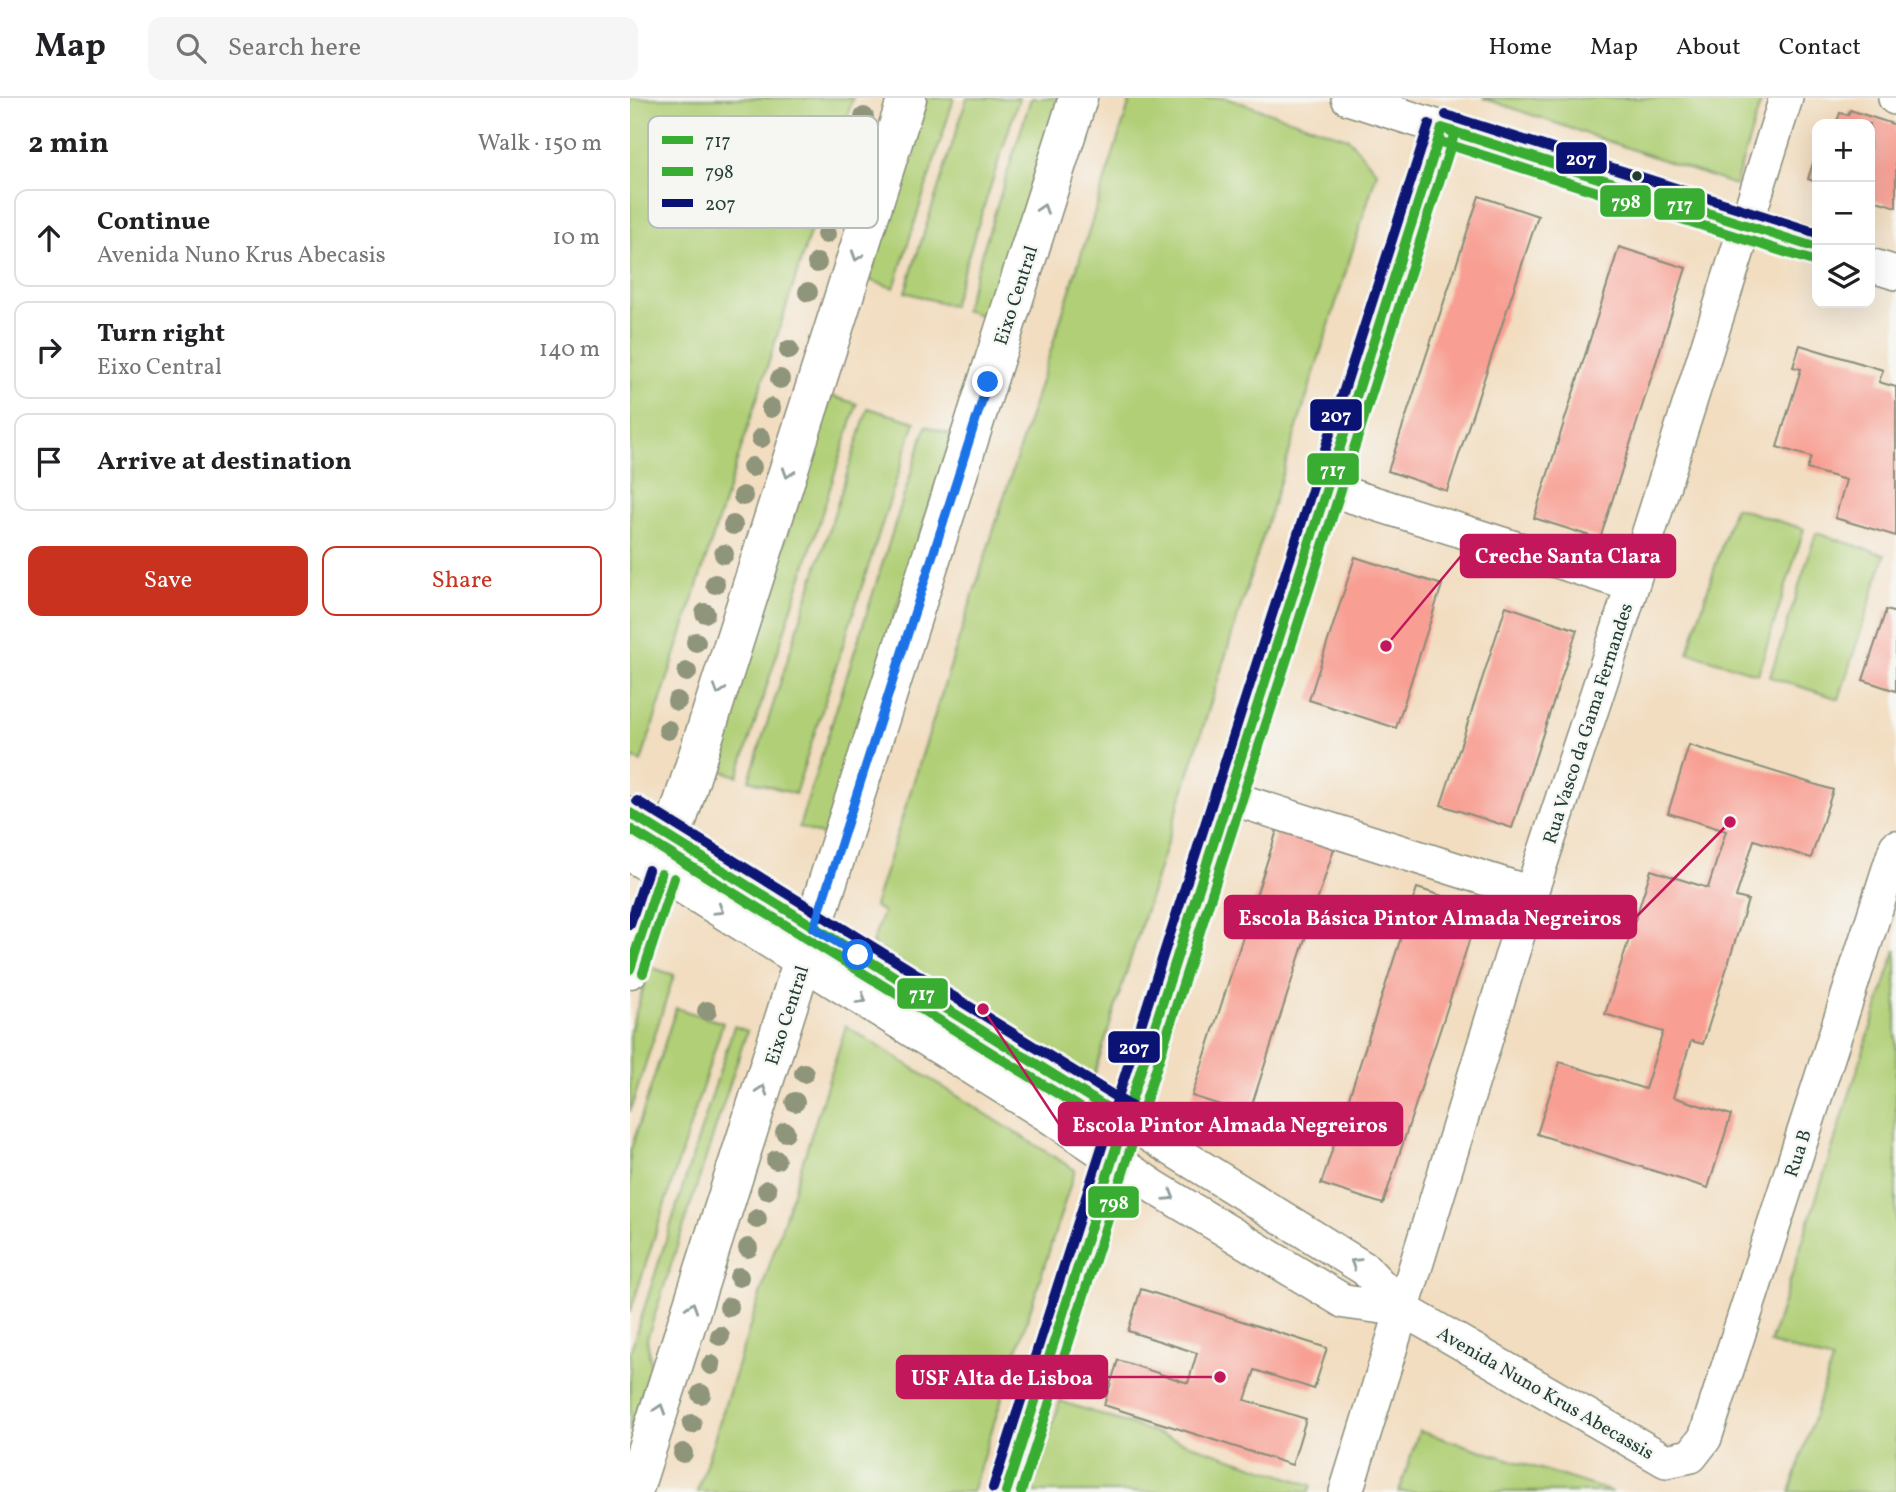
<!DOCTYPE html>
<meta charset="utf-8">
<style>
:root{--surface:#fff;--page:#f6f6f6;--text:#202124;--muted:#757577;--line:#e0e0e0;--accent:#c8321e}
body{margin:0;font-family:Vollkorn,serif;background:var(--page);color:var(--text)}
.controls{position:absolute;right:21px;top:21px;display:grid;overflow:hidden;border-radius:14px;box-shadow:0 7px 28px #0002}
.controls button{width:63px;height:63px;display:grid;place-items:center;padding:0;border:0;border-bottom:2px solid var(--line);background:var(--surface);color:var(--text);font:35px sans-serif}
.stop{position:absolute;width:21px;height:21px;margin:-16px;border:5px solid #1a73e8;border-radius:50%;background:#fff}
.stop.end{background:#1a73e8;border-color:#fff;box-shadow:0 2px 7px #0008}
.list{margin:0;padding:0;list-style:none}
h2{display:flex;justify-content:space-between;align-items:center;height:91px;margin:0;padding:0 28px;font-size:30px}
h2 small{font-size:23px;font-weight:400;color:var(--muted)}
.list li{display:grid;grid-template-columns:46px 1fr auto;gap:21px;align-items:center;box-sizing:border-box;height:98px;margin:0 14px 14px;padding:0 14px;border:2px solid var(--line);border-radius:14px}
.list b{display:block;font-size:26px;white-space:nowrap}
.list p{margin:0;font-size:23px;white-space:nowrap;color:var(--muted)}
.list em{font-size:23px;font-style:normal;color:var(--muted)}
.actions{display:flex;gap:14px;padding:21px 28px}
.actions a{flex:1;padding:16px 0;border:2px solid var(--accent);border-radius:14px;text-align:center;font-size:24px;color:var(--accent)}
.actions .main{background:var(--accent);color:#fff}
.icon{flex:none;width:38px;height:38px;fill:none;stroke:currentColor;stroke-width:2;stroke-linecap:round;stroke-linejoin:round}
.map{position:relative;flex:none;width:1266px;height:1394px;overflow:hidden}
header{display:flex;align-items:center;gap:42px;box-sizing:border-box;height:98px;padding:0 35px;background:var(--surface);border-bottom:2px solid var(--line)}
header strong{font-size:33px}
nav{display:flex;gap:38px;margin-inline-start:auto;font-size:24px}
.search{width:490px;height:63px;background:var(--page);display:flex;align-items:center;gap:18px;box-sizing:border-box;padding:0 24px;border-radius:14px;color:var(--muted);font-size:26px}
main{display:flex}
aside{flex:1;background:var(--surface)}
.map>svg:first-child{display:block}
</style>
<header>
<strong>Map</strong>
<div class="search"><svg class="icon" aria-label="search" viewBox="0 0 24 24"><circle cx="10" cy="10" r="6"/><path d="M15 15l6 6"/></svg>Search here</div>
<nav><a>Home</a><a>Map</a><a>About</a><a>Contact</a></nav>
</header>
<main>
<aside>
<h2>2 min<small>Walk · 150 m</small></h2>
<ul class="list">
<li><svg class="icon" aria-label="ahead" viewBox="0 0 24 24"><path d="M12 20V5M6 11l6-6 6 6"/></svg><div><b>Continue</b><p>Avenida Nuno Krus Abecasis</p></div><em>10 m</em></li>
<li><svg class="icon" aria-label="right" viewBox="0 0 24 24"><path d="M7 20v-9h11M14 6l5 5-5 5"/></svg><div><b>Turn right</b><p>Eixo Central</p></div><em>140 m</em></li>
<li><svg class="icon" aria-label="arrive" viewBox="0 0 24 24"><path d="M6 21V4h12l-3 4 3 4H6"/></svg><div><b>Arrive at destination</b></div></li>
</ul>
<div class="actions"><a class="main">Save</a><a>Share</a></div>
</aside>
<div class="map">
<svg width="1266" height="1394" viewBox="0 0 1266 1394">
<rect width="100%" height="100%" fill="#f6f6f2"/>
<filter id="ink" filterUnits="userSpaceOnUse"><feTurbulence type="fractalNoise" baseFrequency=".0143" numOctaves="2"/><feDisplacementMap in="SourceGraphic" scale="14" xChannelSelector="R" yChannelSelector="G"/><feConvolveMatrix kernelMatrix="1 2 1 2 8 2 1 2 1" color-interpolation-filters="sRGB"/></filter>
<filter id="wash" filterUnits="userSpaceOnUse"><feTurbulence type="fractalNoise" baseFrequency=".00686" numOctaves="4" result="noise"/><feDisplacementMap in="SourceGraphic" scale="28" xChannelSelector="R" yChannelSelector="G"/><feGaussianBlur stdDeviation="1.57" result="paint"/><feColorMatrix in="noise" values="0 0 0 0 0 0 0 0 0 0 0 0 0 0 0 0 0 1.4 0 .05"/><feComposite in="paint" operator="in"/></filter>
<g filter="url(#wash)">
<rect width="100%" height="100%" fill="#f2ddc0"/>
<path fill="#b0cf76" stroke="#688655" stroke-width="2" d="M0,0H223L11,664L3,659L0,669Z
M297,0H324L264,190L239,182Z
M337,0H389L322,208L275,194Z
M401,0H429L359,220L334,212Z
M501,0H596L718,40L747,74L462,984L242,846L253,814L244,808Z
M853,0H1132L1105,87Z
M201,298L227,306L108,678L82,670Z
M238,310L285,324L165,696L119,682Z
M296,328L322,337L194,738L169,729Z
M1104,409L1174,431L1128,576L1058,554Z
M1186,435L1255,457L1209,601L1140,579Z
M1266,851V1394H1160L1202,1263L1140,1245Z
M20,869L44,877L0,1014V933Z
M46,910L93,925L0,1215V1054Z
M104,928L117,933L17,1241L21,1269L0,1334V1255Z
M216,928L445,1072L342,1394H67Z
M430,1303L681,1387L679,1394H401Z
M789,1333L983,1394H769Z"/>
<g id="blocks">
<path fill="#f89e92" d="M1220,12L1266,27V109L1240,101V26H1206L1210,15L1218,17Z
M1187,52V84L1178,81Z
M849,98L908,118L817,393L758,373Z
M989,149L1056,170L970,441L904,420Z
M1170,247L1253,272L1249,284L1266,289V438L1205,420L1216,382L1177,371L1181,359L1147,349L1171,271L1163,269Z
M725,459L812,487L766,630L679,602Z
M876,508L947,532L882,730L811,707Z
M1256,512L1266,515V593L1233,582Z
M1059,647L1203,692L1181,760L1124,742L1106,799L1118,802L1073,946L1061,943L1043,999L1101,1017L1078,1090L907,1036L930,964L1015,991L1033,934L975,916L1021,772L1078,790L1096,733L1038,715Z
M651,720L708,738L619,1016L562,998Z
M787,790L850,810L753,1106L691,1086Z
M511,1191L697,1250L684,1291L625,1272L615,1302L676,1321L662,1367L474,1307L488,1262L558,1285L567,1255L498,1233Z"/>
</g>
</g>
<g filter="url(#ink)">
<use href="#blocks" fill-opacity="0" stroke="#888d7a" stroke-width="2"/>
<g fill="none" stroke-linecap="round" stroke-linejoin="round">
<g stroke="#888d7a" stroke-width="36">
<path id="minor" d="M718,0L1187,150
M1265,0H1266
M1240,167L1266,175
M696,390L1002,487
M598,699L901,795
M0,715L735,1171L774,1212L1036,1363L1061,1358L1075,1340L1266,749
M0,756L419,1018L526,1090L715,1204L774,1212
M376,1394L812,30
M716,1394L901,795L988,532L1156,0"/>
</g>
<g stroke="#888d7a" stroke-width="41">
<path id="major" d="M0,871L277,0
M3,1394L448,0"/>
</g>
<use href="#minor" stroke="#fff" stroke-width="33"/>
<use href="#major" stroke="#fff" stroke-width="38"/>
<g stroke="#f6f6f2" stroke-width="16">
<path id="bus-1" d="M812,30L1187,150
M0,715L495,1021
M0,871L31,776
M376,1394L812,30"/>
</g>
<g stroke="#f6f6f2" stroke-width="16">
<path id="bus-2" d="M808,43L1183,163
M0,731L488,1033
M13,875L44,780
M391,1394L825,34"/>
</g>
<g stroke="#f6f6f2" stroke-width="16">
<path id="bus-3" d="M816,17L1187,135
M7,703L502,1009
M0,826L18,772
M363,1390L799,26"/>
</g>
<use href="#bus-1" stroke="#39ad32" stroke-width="10"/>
<use href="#bus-2" stroke="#39ad32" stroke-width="10"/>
<use href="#bus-3" stroke="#0a1274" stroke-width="10"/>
</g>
<g fill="#8e957a">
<circle cx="234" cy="19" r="10"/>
<circle cx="196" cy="136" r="10"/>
<circle cx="187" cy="165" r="10"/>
<circle cx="178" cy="194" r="10"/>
<circle cx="159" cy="252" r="10"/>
<circle cx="150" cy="281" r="10"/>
<circle cx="141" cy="310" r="10"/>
<circle cx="131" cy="340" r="10"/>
<circle cx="122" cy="369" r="10"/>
<circle cx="113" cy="398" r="10"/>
<circle cx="103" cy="427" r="10"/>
<circle cx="94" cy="456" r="10"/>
<circle cx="85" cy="486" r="10"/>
<circle cx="75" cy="515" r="10"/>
<circle cx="66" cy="544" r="10"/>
<circle cx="57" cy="574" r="10"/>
<circle cx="47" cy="603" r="10"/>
<circle cx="38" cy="632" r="10"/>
<circle cx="77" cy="913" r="10"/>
<circle cx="174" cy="975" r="10"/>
<circle cx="165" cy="1004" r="10"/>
<circle cx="155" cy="1034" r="10"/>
<circle cx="146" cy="1062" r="10"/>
<circle cx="137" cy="1092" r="10"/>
<circle cx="127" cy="1121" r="10"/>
<circle cx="118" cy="1150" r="10"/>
<circle cx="109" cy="1179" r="10"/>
<circle cx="99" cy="1209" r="10"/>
<circle cx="90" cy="1238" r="10"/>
<circle cx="81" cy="1267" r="10"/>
<circle cx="71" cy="1296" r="10"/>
<circle cx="62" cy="1326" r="10"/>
<circle cx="53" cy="1355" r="10"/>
</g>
<defs><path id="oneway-chevron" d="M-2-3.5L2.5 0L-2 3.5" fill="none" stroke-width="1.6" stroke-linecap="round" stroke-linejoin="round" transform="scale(1.75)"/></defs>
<g stroke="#8f9e9a">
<use href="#oneway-chevron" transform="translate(413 111) rotate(-72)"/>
<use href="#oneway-chevron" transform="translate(227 158) rotate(108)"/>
<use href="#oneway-chevron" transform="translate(158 375) rotate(108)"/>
<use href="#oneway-chevron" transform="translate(89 592) rotate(108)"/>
<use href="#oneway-chevron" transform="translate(89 812) rotate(32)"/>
<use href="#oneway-chevron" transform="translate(232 901) rotate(32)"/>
<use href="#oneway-chevron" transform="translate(132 992) rotate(-72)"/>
<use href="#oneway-chevron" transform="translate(540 1098) rotate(31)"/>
<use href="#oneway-chevron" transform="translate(725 1165) rotate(-148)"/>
<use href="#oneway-chevron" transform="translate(62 1209) rotate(-72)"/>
<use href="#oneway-chevron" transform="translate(30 1311) rotate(-72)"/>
</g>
</g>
<g fill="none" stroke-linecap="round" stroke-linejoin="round" filter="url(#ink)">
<path stroke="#1a73e8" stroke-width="9" d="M228,857L184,830L358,284"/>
</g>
<circle fill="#1f3d34" stroke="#f6f6f2" stroke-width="2.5" cx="1007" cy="78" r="6"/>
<g text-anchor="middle" stroke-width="5" stroke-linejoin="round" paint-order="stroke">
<g font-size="19" fill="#1f3d34" stroke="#f6f6f2">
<text transform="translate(385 197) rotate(-72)" y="7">Eixo Central</text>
<text transform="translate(957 625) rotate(-72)" y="7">Rua Vasco da Gama Fernandes</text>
<text transform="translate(156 917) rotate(-72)" y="7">Eixo Central</text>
<text transform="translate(1167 1055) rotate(-72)" y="7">Rua B</text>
<text transform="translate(916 1294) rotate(30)" y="7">Avenida Nuno Krus Abecassis</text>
</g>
</g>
<rect x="18" y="18" width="230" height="112" rx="10" fill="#f6f6f2" stroke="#b6beb9" stroke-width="2"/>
<rect x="32" y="38" width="31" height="8" fill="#39ad32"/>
<rect x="32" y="69" width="31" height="9" fill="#39ad32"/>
<rect x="32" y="101" width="31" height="8" fill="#0a1274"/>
<g font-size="19" fill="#1f3d34">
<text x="75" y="49">717</text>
<text x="75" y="80">798</text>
<text x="75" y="112">207</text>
</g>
<path fill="none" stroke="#c2185b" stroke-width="2.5" d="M756 548L831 458M1100 724L1006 819M353 911L429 1026M590 1279L477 1279"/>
<g fill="#c2185b" stroke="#f6f6f2" stroke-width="2.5">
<circle cx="756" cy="548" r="7"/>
<circle cx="1100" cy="724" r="7"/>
<circle cx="353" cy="911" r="7"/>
<circle cx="590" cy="1279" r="7"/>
</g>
<g fill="#c2185b" stroke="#c2185b" stroke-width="2.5">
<rect x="831" y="437" width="214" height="42" rx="7"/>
<rect x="595" y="798" width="411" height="42" rx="7"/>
<rect x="429" y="1005" width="343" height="42" rx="7"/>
<rect x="267" y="1258" width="210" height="42" rx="7"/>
</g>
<g font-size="21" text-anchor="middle" font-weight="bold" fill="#fff">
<text x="938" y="465">Creche Santa Clara</text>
<text x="800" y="827">Escola Básica Pintor Almada Negreiros</text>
<text x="600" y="1034">Escola Pintor Almada Negreiros</text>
<text x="372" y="1287">USF Alta de Lisboa</text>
</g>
<g stroke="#f6f6f2" stroke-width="2.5">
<rect x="925" y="43" width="53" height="34" rx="7" fill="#0a1274"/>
<rect x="969" y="86" width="53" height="34" rx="7" fill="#39ad32"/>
<rect x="1023" y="89" width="53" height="34" rx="7" fill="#39ad32"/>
<rect x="679" y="300" width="54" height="34" rx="7" fill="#0a1274"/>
<rect x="676" y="354" width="54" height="34" rx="7" fill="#39ad32"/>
<rect x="266" y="879" width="53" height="33" rx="7" fill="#39ad32"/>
<rect x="477" y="932" width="54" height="34" rx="7" fill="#0a1274"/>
<rect x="457" y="1087" width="53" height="34" rx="7" fill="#39ad32"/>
</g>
<g font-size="19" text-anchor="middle" font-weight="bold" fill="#fff">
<text x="951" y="67">207</text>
<text x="996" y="110">798</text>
<text x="1050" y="113">717</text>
<text x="706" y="324">207</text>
<text x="703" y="378">717</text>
<text x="292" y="902">717</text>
<text x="504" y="956">207</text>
<text x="484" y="1111">798</text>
</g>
</svg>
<div class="controls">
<button>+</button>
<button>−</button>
<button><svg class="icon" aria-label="layers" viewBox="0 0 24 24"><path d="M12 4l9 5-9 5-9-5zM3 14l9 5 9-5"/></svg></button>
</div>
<div class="stop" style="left:228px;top:857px"></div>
<div class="stop end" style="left:358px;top:284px"></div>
</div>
</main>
